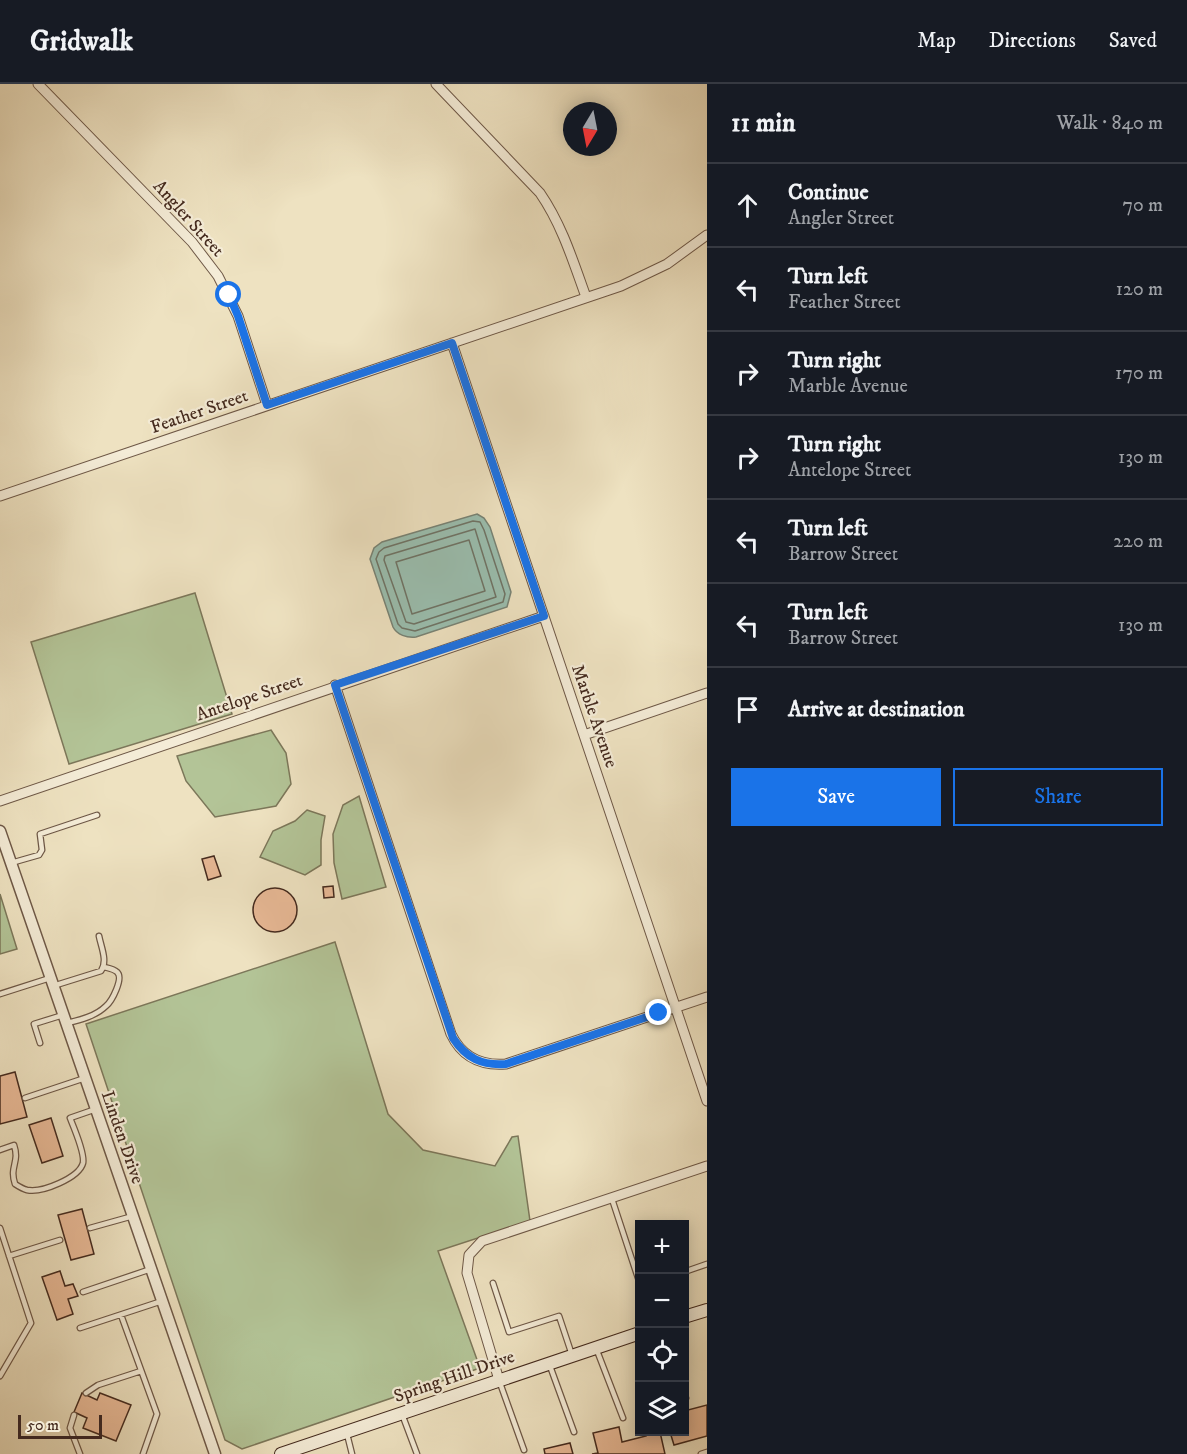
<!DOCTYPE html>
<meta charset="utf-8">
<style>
:root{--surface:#171b24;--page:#20242c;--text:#f1f3f6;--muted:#9ea1a6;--line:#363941;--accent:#1a73e8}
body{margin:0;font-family:"IM FELL DW Pica",serif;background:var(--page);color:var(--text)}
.controls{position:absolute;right:18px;bottom:18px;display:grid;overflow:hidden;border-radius:0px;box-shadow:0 3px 15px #0003}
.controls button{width:54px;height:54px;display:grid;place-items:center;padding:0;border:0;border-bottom:2px solid var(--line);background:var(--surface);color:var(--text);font:30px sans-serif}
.compass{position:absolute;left:563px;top:18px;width:54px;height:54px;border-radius:50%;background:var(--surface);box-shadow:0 3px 15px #0003;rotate:190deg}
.scale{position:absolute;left:18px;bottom:15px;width:84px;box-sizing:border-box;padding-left:6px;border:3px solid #442a1e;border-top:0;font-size:16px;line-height:21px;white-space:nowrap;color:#442a1e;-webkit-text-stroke:4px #f4ecd7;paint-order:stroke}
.stop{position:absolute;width:18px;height:18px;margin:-14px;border:4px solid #1a73e8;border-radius:50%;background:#fff}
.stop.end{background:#1a73e8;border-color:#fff;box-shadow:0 2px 6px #0008}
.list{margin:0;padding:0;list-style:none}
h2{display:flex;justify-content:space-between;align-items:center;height:78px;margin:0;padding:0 24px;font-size:26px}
h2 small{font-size:20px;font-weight:400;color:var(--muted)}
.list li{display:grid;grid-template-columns:39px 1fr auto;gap:18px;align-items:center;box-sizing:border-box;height:84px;padding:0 24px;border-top:2px solid var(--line)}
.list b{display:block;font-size:22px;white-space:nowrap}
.list p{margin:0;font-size:20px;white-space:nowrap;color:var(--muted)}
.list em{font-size:20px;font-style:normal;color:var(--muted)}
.actions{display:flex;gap:12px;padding:18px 24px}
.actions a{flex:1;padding:14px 0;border:2px solid var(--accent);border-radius:0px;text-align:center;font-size:21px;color:var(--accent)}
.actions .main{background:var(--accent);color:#fff}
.icon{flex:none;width:33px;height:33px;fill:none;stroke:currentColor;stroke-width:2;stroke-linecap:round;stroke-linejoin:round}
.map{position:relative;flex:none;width:707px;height:1370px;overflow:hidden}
header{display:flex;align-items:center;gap:36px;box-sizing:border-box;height:84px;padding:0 30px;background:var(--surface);border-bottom:2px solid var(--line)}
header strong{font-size:28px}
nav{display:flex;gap:33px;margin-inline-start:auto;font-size:21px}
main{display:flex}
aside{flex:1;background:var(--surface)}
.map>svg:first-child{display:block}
</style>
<header>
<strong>Gridwalk</strong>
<nav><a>Map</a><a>Directions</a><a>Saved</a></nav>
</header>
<main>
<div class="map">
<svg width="707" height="1370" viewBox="0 0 707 1370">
<rect width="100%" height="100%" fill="#eee2c1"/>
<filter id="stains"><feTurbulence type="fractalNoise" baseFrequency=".00333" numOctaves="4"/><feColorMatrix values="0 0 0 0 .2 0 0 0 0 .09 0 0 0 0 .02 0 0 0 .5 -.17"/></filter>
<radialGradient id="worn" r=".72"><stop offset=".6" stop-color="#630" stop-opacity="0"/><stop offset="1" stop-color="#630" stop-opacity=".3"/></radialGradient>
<path fill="#b3c497" stroke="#7c775a" stroke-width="1.5" d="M195,509L232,630L69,680L31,558Z
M271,646L286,669L291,700L276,722L215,733L186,697L177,672Z
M359,712L386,803L342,815L334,779L333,750L343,721Z
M307,726L325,732L321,756V781L305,791L260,773L273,747L295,737Z
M0,810L17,865L0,870Z
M335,858L388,1030L423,1066L495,1082L512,1053L518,1052L530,1137L438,1167L480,1284L242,1365L225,1356L86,940Z"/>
<path fill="#9abeaf" stroke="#788375" stroke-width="1.5" d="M477,430L484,434L490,443L511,508L507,523L416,553C407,554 397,551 393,543L370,475L374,464L382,458Z"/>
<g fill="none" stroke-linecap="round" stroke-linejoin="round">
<path stroke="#6f7466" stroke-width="1.5" d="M473,437L480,438L484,446L505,510L503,518L415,547L402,544L398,540L376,475L379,468L384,464Z
M475,445L496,513L414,540L406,538L384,476L385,472Z
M469,456L485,507L412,530L396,478Z"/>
</g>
<path fill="#e9ba97" stroke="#442a1e" stroke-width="1.5" d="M214,772L221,792L208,796L202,775Z
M333,802L334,813L324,814L323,803Z
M253 826a22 22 0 1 1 44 0a22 22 0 1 1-44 0Z
M15,988L27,1033L0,1040V992Z
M51,1034L63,1072L42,1079L29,1041Z
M82,1125L94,1170L71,1176L58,1131Z
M60,1187L65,1202L73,1200L78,1212L68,1215L73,1230L57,1236L42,1193Z
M82,1309L97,1316L100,1309L131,1321L116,1357L83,1344L87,1334L74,1328Z
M707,1321V1352L674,1361L670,1348H684V1327Z
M619,1343L622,1358L646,1352L645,1348H660L665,1370H592L598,1369L593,1349Z
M570,1359L573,1370H545L544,1365Z"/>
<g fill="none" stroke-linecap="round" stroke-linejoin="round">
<g stroke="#6e5847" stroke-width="7">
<path id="service" d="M11,779L39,771L42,766L40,750L97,731
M53,902L101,887C108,877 101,863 99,852
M0,910L50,894
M67,939C80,936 96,932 106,922C112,917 124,894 117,888C114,885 108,884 104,883
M40,959L34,940L63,931
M25,1014L85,994
M0,1066L14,1061C20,1079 9,1082 15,1100C18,1102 23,1105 27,1106C42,1109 79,1094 83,1079C85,1069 74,1044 70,1034L96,1025
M612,1115L640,1200
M0,1144L31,1239L0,1292
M90,1144L133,1132
M9,1172L60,1156
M684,1188L707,1180
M493,1199L509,1248L559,1232L572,1271
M83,1208L151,1185
M121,1231L157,1330L143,1370
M80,1244L162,1217
M596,1264L623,1334
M550,1282L574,1348
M500,1299L524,1366
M86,1309L98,1301L141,1287
M684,1310L686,1314
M402,1330L417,1370
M74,1331L70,1344L80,1370
M347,1350L352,1370
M701,1370L707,1368"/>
</g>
<g stroke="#6e5847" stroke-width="11">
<path id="minor" d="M38,0L192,158L218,192L238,232L267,321
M436,0L540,109C562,141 573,177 586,213
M452,259L707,1017
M0,412L621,202L667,180L707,151
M335,601L451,950C462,973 481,982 506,980L707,913
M584,651L707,609
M0,717L544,532
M499,1296L467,1189L469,1171L482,1157L707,1082"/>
</g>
<g stroke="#6e5847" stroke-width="13">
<path id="tertiary" d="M0,747L215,1370"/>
</g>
<g stroke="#442a1e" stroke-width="14">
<path id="secondary" d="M684,1233L707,1226
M281,1370L640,1249"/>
</g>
<use href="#service" stroke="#f4ecd7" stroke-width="4.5"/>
<use href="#minor" stroke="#f4ecd7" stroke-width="9"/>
<use href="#tertiary" stroke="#f4ecd7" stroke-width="10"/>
<use href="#secondary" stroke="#f4ecd7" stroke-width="12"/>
</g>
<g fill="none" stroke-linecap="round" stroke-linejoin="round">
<path stroke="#1a73e8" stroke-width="8" d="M229,211L238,232L267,321L452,259L544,532L335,601L453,954C466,974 482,982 506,980L659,929"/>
</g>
<g text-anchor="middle" stroke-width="4.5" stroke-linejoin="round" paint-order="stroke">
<g font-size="18" fill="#442a1e" stroke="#f4ecd7">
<text transform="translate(189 134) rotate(48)" y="6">Angler Street</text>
<text transform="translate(199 327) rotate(-19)" y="6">Feather Street</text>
<text transform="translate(249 613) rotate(-19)" y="6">Antelope Street</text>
<text transform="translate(595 632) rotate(71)" y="6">Marble Avenue</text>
<text transform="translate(123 1053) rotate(71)" y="6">Linden Drive</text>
<text transform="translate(454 1292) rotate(-19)" y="6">Spring Hill Drive</text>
</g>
</g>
<rect width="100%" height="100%" filter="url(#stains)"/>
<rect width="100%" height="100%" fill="url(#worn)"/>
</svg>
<div class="controls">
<button>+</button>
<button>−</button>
<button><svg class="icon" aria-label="locate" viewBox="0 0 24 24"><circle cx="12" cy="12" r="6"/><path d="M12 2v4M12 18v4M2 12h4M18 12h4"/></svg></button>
<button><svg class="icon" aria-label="layers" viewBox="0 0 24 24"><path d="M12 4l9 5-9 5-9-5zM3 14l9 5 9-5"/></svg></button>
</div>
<svg class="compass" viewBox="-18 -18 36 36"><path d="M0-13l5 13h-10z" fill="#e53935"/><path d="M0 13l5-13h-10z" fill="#9ea1a6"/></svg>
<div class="scale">50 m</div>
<div class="stop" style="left:229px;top:211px"></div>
<div class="stop end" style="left:659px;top:929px"></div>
</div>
<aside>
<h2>11 min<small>Walk · 840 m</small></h2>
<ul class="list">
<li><svg class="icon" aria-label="ahead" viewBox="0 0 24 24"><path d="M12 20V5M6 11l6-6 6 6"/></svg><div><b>Continue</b><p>Angler Street</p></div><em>70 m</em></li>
<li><svg class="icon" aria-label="left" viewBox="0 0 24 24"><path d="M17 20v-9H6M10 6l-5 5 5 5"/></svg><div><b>Turn left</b><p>Feather Street</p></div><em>120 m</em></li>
<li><svg class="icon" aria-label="right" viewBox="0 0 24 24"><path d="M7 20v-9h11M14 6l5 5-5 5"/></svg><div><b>Turn right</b><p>Marble Avenue</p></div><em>170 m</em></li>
<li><svg class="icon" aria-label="right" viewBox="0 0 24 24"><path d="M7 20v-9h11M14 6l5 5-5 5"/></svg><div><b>Turn right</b><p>Antelope Street</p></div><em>130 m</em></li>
<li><svg class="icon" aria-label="left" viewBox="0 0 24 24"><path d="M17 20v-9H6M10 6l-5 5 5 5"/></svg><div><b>Turn left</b><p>Barrow Street</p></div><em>220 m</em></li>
<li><svg class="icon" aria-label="left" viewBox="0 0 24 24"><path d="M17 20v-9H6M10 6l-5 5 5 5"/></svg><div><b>Turn left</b><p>Barrow Street</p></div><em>130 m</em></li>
<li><svg class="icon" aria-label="arrive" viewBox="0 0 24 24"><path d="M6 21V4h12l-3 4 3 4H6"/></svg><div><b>Arrive at destination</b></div></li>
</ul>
<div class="actions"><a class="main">Save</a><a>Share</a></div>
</aside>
</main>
